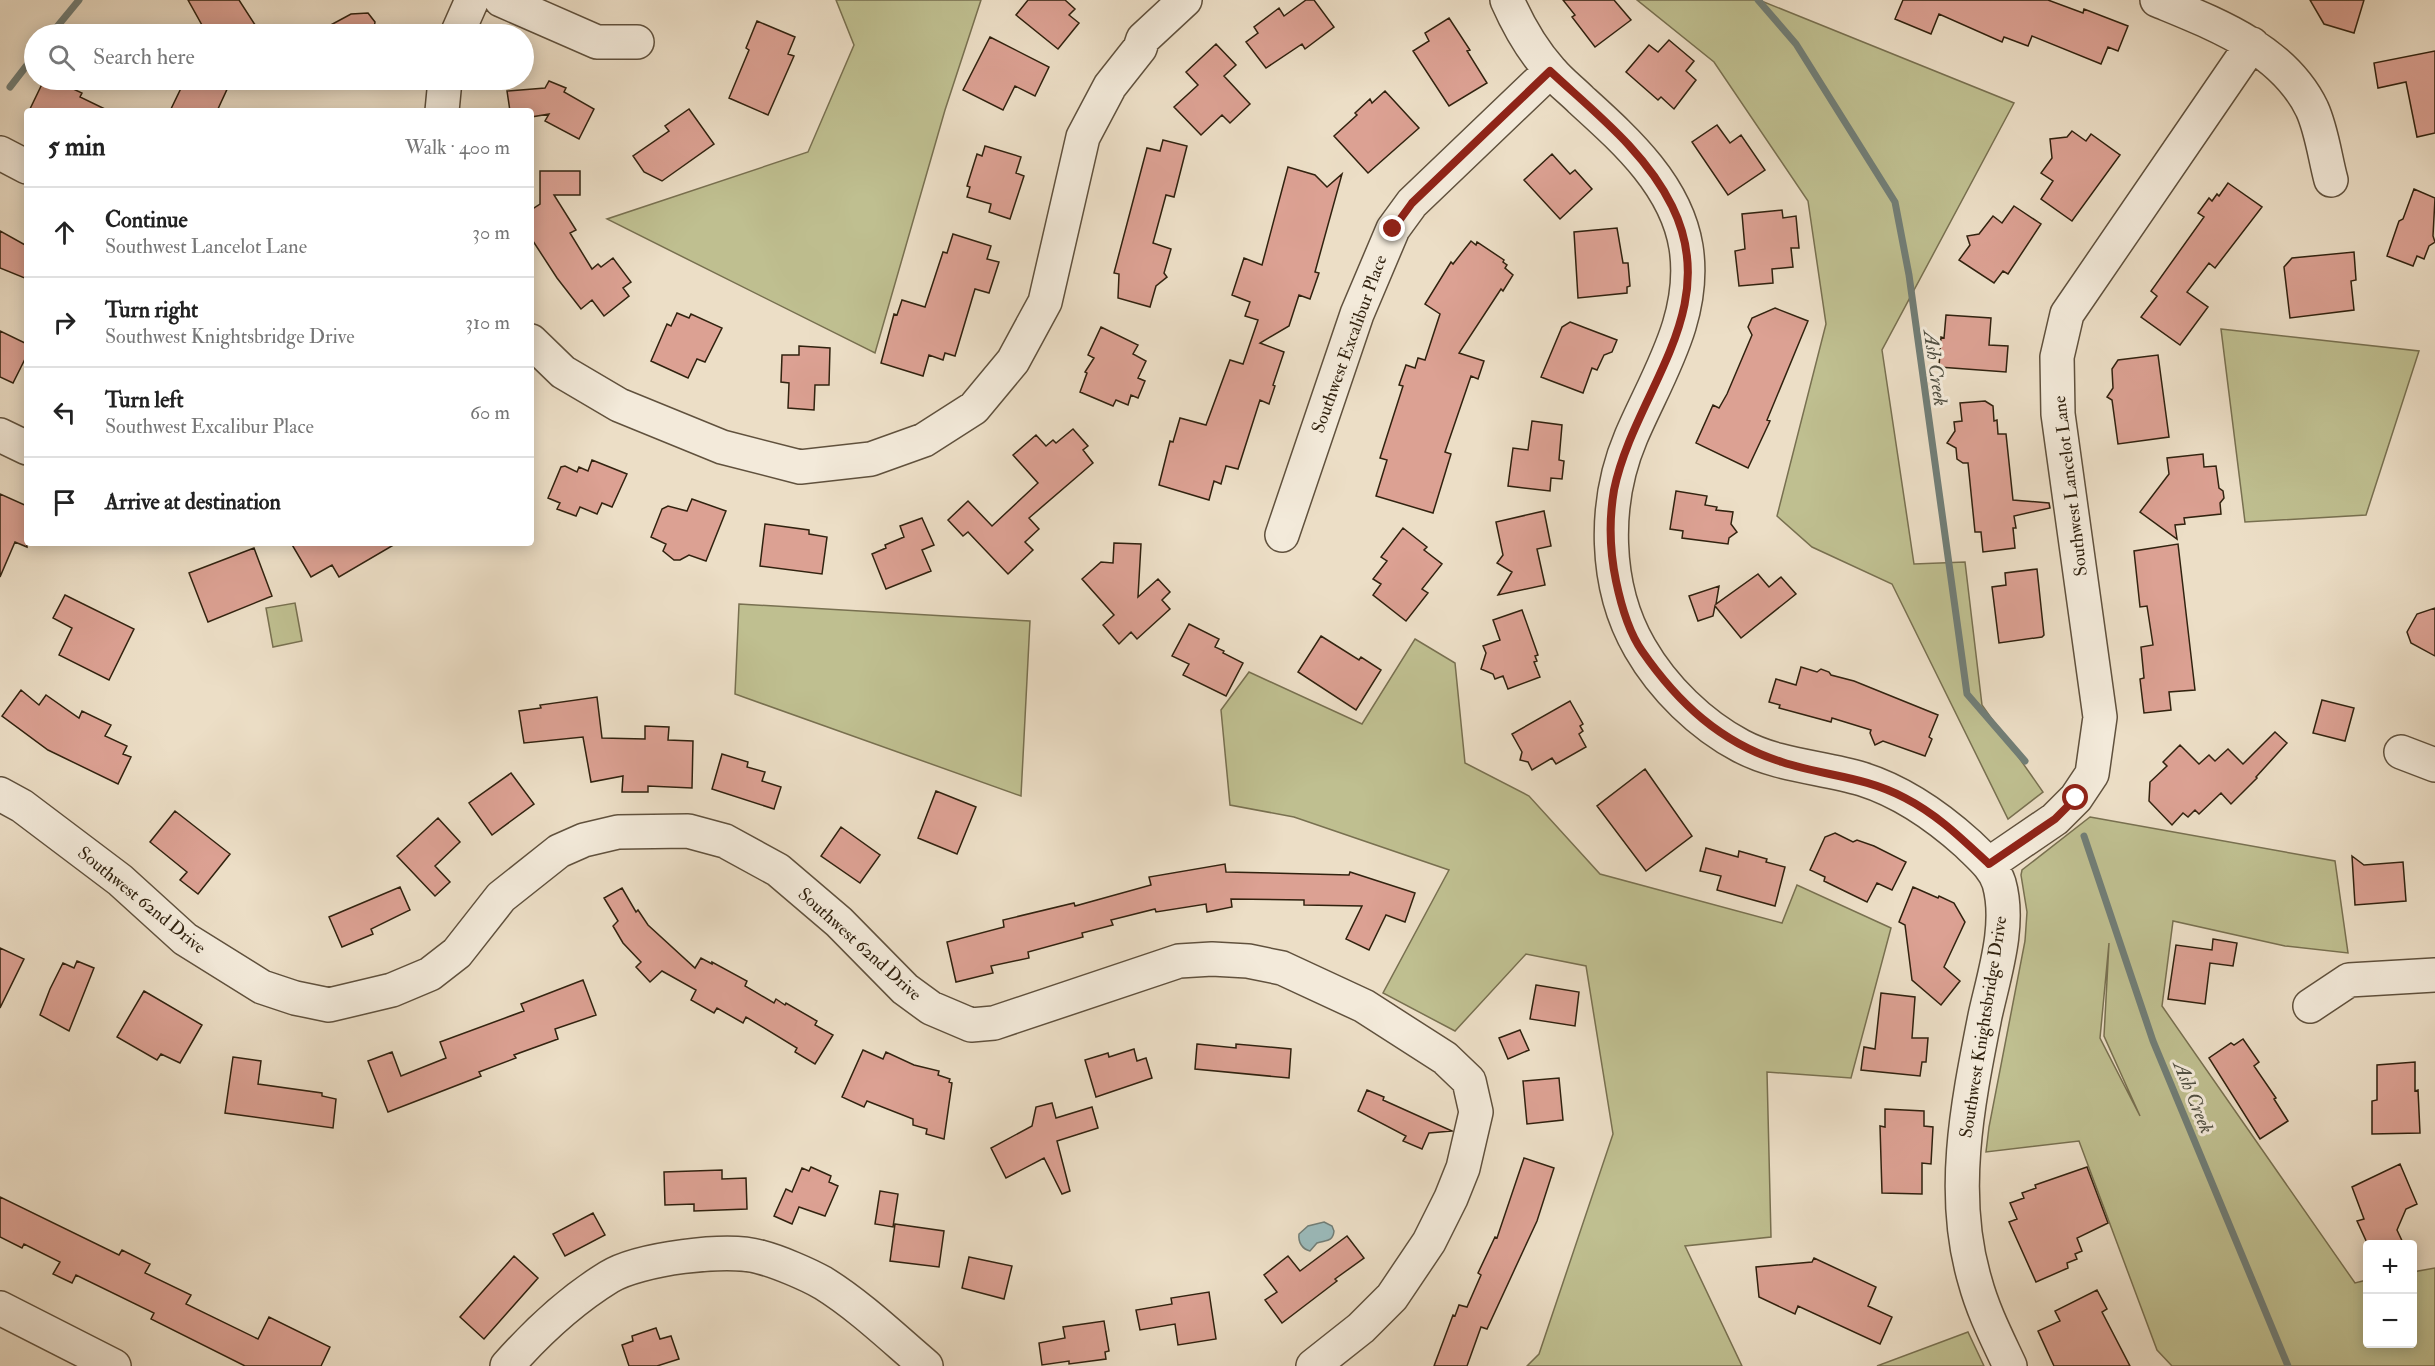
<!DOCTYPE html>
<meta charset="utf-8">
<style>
:root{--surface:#fff;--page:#f2f2f2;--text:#222;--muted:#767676;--line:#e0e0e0}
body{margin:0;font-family:"IM FELL Double Pica",serif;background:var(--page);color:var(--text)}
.controls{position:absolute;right:18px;bottom:18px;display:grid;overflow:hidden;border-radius:6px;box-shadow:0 3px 15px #0003}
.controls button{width:54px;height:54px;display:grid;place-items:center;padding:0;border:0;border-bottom:2px solid var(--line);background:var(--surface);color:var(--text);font:30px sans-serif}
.stop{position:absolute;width:18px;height:18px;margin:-14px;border:4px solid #8f2418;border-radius:50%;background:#fff}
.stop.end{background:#8f2418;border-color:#fff;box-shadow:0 2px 6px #0008}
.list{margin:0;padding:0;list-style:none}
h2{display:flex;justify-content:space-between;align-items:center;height:78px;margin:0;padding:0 24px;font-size:26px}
h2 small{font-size:20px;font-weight:400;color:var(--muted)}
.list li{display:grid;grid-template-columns:39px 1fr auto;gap:18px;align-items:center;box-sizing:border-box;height:90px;padding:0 24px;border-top:2px solid var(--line)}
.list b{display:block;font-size:22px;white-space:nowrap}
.list p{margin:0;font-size:20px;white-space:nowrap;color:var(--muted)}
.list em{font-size:20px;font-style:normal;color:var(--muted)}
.icon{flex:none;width:33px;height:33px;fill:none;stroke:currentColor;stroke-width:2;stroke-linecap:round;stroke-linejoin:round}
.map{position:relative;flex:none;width:2435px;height:1366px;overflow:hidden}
.search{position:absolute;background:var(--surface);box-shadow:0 3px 15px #0003;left:24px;top:24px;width:510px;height:66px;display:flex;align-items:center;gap:15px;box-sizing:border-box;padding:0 21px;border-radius:33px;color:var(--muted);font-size:22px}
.panel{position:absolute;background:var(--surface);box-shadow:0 3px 15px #0003;left:24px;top:108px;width:510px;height:438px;border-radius:6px}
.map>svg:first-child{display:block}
</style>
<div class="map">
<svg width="2435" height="1366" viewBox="0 0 2435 1366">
<rect width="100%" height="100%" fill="#ecdec6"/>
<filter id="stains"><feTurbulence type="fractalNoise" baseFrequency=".00333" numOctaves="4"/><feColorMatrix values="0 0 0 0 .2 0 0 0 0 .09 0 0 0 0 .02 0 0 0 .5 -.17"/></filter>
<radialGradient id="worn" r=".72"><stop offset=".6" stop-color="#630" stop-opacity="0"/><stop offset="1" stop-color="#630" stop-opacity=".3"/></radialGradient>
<path fill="#bfbf90" stroke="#787050" stroke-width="1.5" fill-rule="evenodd" d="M836,0H981L945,110L875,353L607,219L808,152L854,45Z
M1637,0H1759L2014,103L1882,350L1914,564L1965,562L1982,705L2043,792L2008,819L1892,584L1812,547L1777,516L1826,324L1808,201L1714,62Z
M2221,329L2419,351L2366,515L2245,522Z
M295,603L302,641L273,647L266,608Z
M739,604L1030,621L1021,796L735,694Z
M1415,639L1455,663L1465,763L1529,796L1600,874L1782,923L1797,885L1891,928L1851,1078L1767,1072L1771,1237L1685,1246L1742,1366H1527L1539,1354L1613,1134L1586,966L1526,954L1455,1031L1383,993L1449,870L1294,817L1230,805L1221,710L1249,672L1362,724Z
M2090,817L2335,861L2348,953L2285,946L2173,921L2162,1006L2355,1283L2367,1280L2368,1344H2412L2413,1272L2435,1268V1366H2172L2157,1350L2079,1141L1986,1152L1989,1127L2025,941L2027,912L2021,875L2022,870ZM2109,943L2104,1036L2140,1116L2100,1038Z
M1968,1332L1984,1366H1877Z"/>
<path fill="#9bbbbc" stroke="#717e77" stroke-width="1.5" d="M1324,1222L1332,1226L1334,1231C1333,1242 1326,1240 1317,1243L1310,1251C1302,1249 1298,1242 1299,1234L1308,1226Z"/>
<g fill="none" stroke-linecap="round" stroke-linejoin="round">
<path stroke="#717e77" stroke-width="7" d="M1758,0L1796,44L1895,202L1909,275L1967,694L2025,761
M51,34L79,0
M10,87L34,56
M2084,836L2153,1041L2288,1366"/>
</g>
<path fill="#dca193" stroke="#31220f" stroke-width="1.5" d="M188,0H239L261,34H207Z
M1028,0H1065L1075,9L1069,15L1079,23L1058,49L1016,15Z
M1306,0H1314L1334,27L1305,49L1302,44L1266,68L1246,42L1258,33L1254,27L1279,8L1284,16Z
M1563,0H1614L1631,20L1595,47L1572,17L1575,15Z
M1903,0H2048L2083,13L2084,9L2128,26L2118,51L2108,47L2101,64L2032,36L2028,46L2004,37L2002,42L1939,14L1931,34L1895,19Z
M2310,0H2364L2354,33L2324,24Z
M368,13L375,22L373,34H314L351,14Z
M1449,18L1470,50L1467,51L1487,83L1449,106L1413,51L1429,41L1425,33Z
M757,21L795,37L788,54L794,56L768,115L729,98L749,50L746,48Z
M990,37L1049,67L1035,96L1015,86L1003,110L963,90Z
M1669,40L1694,61L1686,71L1696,80L1674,109L1661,97L1658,100L1626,72L1649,45L1658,52Z
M1216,44L1236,65L1224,76L1250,104L1230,123L1222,115L1201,135L1174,107L1198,85L1186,72Z
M2435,51V133L2417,137L2406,82L2378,88L2374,63Z
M44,80H54L82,93L80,97L109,111H29Z
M185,80H219L229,85L217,111H170Z
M549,81L566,88L564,92L594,109L579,139L545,121L549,114L531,117V111H510L507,91L545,88Z
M1385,91L1419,128L1368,173L1334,136L1357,115L1355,113L1370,99L1372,103Z
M689,109L714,144L662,181L644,172L633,156L669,131L665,126Z
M1717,125L1730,143L1741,135L1765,170L1728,195L1692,142Z
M2072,131L2086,141L2091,134L2120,155L2072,221L2041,199L2053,181L2041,173L2052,158L2050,139L2067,137Z
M1163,140L1187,146L1174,197L1166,195L1153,243L1171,249L1164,273L1167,277L1156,286L1150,307L1118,298L1119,274L1114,273L1147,148L1160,151Z
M985,146L1021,157L1016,173L1024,176L1010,219L989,212L991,204L967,197L970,187L967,186L977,154L982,156Z
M1552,154L1570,174L1575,170L1592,189L1560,219L1524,180Z
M1288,167L1315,175L1327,187L1342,174L1315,272L1319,273L1310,299L1299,295L1289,326L1260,343L1284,352L1273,385L1275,386L1269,404L1260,400L1238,469L1226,466L1221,484L1214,481L1209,500L1159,485L1170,441L1173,442L1180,418L1206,425L1230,360L1243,364L1258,320L1245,316L1250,302L1232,295L1244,258L1262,265Z
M540,171H580V195H554L576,230L570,233L592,269L598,264L601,267L613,258L631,282L623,288L629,296L604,316L592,300L581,309L557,278L531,238V210L540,204Z
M2228,183L2262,207L2215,268L2209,263L2187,292L2208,307L2180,345L2141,317L2157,296L2151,291L2204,217L2198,213L2209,198L2212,201L2217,194L2219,196Z
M2414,189L2435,198L2433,236L2435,242L2429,246L2424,259L2417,256L2413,266L2387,256L2399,221L2403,219Z
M2014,206L2041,224L2008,274L2003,271L1994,283L1959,260L1970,245L1967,236L1979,234L1993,216L2002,223Z
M1782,210L1783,218L1796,216L1799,248H1791L1793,267L1772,269L1773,283L1739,286L1735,251L1745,249L1742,214Z
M1617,228L1623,263H1628L1630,286L1627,287V293L1578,298L1574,232Z
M0,231L27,246V279L0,268Z
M953,234L991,246L987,259L999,262L989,293L975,289L955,356L945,353L943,360L929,355L923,376L881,363L894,314L897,315L902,300L925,307L943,252L947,253Z
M1471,241L1476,245L1477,242L1504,260L1503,262L1507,265L1505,268L1513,275L1503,291L1501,289L1459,353L1484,361L1478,379L1471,376L1445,452L1451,454L1433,513L1376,496L1387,460L1380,458L1403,386L1399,385L1406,365L1415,368L1418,358L1425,360L1440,314L1425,304L1451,262L1453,264Z
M2354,252L2356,280L2351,281L2354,310L2290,318L2284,267L2292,258Z
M1775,308L1808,321L1767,420L1770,421L1748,468L1696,443L1713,405L1719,408L1727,394L1752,335L1748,327L1752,318Z
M677,313L689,318L691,314L722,328L705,362L697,359L688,378L651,361L667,324L671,326Z
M1946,315L1991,318L1989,345L2008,346L2006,372L1939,367L1941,337L1944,338Z
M1570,322L1617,340L1612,352L1604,355L1597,370L1592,368L1583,393L1541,377L1562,327Z
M1101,327L1138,345L1133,354L1146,361L1138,378L1145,381L1138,398L1131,395L1128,405L1116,400L1113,406L1080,392L1087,373L1085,372L1094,358L1088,355Z
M0,331L27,344V355L13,383L0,377Z
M799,346L830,348L829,385H815L814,410L788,408L789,383L781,382L782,355H799Z
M2158,355L2169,437L2118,444L2112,400L2107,397L2113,388L2112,369L2118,360Z
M1985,401L1993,406L1994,421L1997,420L1998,434H2006L2013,500L2049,503L2050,508L2014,516L2016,528H2013L2015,548L1983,552L1981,532H1975L1968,463H1963L1957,459L1956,448L1947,443L1955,431L1954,422L1962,421L1960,403Z
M1532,421L1562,425L1559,460L1564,461L1562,479L1551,478L1550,491L1508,486L1513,448L1528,450Z
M1073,429L1088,446L1083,450L1093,463L1029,518L1039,529L1025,542L1033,550L1008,574L968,532L963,536L948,520L968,501L992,526L1038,483L1013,455L1036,435L1046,446L1053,440L1056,443Z
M2203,454L2204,467L2216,466L2219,488L2223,491L2224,498L2220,503L2221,514L2184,518L2185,524L2175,525L2177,539L2140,512L2169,474L2167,458Z
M592,460L627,474L612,507L602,503L597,514L580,507L576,516L557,509L560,503L548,498L561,467L565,466L577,472L579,467L588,471Z
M1676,491L1707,496L1705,505L1717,507L1716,510L1733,512L1731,524L1737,532L1729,538L1728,544L1682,538L1683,531L1670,529Z
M0,494L27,506V547L15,542L0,577Z
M692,499L726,511L706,561L689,555L680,560H674L663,551L666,544L651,537L662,509L668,506L687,511Z
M1544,511L1551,546L1537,549L1545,585L1498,595L1512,572L1497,563L1503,555L1496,522Z
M922,518L934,545L922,550L931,571L886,589L872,554L886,548L885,545L904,537L900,526Z
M765,524L809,530V534L827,537L822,574L760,566Z
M1403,528L1427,547L1424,550L1442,564L1422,589L1428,593L1406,621L1373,595L1381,584L1373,579L1387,561L1381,557Z
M291,543H397L339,577L332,565L311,577Z
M1114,543L1141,544L1138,597L1158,579L1170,592L1162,600L1170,609L1137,639L1131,632L1119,644L1103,625L1114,615L1082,579L1101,562L1113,563Z
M2178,544L2195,690L2169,692L2171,710L2144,713L2140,679L2144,678L2141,647L2153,645L2147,606L2140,607L2134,551Z
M254,548L272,596L208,622L189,573Z
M2037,569L2044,635L2042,637L1999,643L1992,587L2006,585L2005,573Z
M1758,574L1769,587L1781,577L1796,594L1741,638L1715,606L1713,616L1698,621L1689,596L1719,586L1716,604Z
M65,595L134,629L109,680L59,655L72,628L53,618Z
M2435,608V656L2411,643L2407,632L2417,614Z
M1522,610L1538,655L1535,656L1537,661L1534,662L1540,677L1508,689L1503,676L1495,679L1493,674L1481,669L1486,653L1483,646L1500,640L1493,620Z
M1189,624L1219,639L1215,647L1224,651L1223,653L1243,663L1226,696L1183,675L1189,664L1172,656Z
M1321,636L1359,660L1361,657L1381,670L1356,710L1298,672Z
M1801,667L1817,672L1821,669L1829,672L1831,675L1854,681L1938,715L1929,737L1932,739L1925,756L1883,741L1875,745L1870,733L1871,730L1832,718L1831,722L1779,708L1780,705L1769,702L1776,679L1796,685Z
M21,690L39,705L46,695L79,718L82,711L111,725L105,736L127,746L123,754L131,757L118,784L48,750L2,716Z
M597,697L602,738L645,739V726L669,727L668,740L693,741L692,788L648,786V792H622L623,776L591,782L583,737L524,743L519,711L541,708L540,705Z
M2322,700L2354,708L2345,741L2313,733Z
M1570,701L1583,724L1580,726L1583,731L1579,734L1586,747L1556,764L1552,758L1532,770L1528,762L1520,760L1522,752L1512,734Z
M2275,732L2287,743L2256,777L2257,778L2231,804L2221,793L2199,814L2195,810L2188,817L2183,813L2172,825L2149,801L2150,782L2167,766L2163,762L2180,745L2199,764L2209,755L2215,761L2228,749L2243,764Z
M722,754L748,762L747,767L765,772L762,781L781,787L774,809L712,789Z
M1645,769L1692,836L1646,871L1597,806Z
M511,773L534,804L492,835L469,803Z
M936,791L976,807L957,854L918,838Z
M175,811L230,854L198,894L180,880L187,872L150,842Z
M438,818L460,842L435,866L450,882L435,896L397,856Z
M841,827L880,855L860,883L821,856Z
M1835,833L1853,842L1857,840L1874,846L1906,862L1892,890L1877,883L1867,902L1824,881L1825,877L1810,870L1825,837Z
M1706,848L1738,857L1739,851L1767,859L1766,862L1785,867L1775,906L1717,890L1721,876L1700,871Z
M2352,856L2364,865L2403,862L2406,901L2355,905Z
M1225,864L1226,872L1349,875L1350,872L1415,893L1405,922L1386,915L1369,950L1346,939L1362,906L1304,905V900L1231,899L1232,907L1207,912L1206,904L1156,912L1155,909L1111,920L1113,925L1082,933L1083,937L1028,952L1029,958L991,966L993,973L956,982L947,942L1004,927L1003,920L1074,903L1075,906L1151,885L1149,877Z
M400,887L410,910L371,929L373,934L342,947L329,917Z
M1913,887L1938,898L1939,896L1954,903L1965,922L1944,967L1960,981L1941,1005L1912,980L1905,925L1899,922Z
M622,888L636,912L638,910L648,925L695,968L701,958L712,964V962L747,981L745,986L774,1003L776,999L785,1005L786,1003L817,1021L815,1025L833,1035L815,1064L795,1052L797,1048L746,1017L743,1023L717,1008L714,1013L691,1000L696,990L662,971L650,982L636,967L641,962L623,943L613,926L618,921L604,898Z
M2213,939L2237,943L2233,966L2210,963L2205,1004L2168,999L2176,945L2212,950Z
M0,948L24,959L0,1008Z
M77,961L94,968L69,1031L40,1015L50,989L63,963L74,968Z
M583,980L596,1015L555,1029L558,1039L514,1055L516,1058L479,1072L481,1076L388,1112L368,1061L392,1052L401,1076L446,1058L440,1042L524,1011L521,1004Z
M1536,985L1579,992L1575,1026L1530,1019Z
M144,991L202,1025L180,1063L161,1054L157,1060L117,1037Z
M1881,993L1915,997L1912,1038H1928L1926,1062H1922L1920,1076L1861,1070L1864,1047L1875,1049Z
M1520,1030L1529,1050L1508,1059L1499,1038Z
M2243,1039L2259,1062L2254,1066L2276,1098L2274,1099L2288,1121L2260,1139L2209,1058L2231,1043L2234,1045Z
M1197,1044L1236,1048V1044L1291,1049L1289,1078L1195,1069Z
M1134,1049L1137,1061L1146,1058L1152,1078L1096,1097L1085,1060L1108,1053L1109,1057Z
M863,1050L883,1059L886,1052L914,1065L939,1071L938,1075L950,1079L949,1082L952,1083L944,1139L926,1134L927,1129L913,1125V1119L867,1101L864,1107L842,1097Z
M233,1057L261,1061L258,1084L322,1093V1096L336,1099L333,1128L225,1113Z
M2415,1062V1091L2418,1090L2420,1133L2372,1134V1101L2377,1100V1065Z
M1559,1078L1563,1120L1527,1124L1523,1081Z
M1367,1090L1384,1097L1383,1100L1452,1131L1429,1133L1422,1149L1403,1141L1406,1136L1358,1111Z
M1052,1103L1056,1118L1092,1107L1098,1128L1057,1141L1070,1191L1062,1194L1044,1158L1006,1178L991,1148L1032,1126L1036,1107Z
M1885,1109L1924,1111V1126L1933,1127L1931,1164L1922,1163V1194L1882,1193L1880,1126L1885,1127Z
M1524,1158L1554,1168L1537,1221L1487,1329L1481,1327L1467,1366H1434L1453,1315L1455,1316L1459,1305L1467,1307L1481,1275L1478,1273L1495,1237L1497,1238Z
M2400,1164L2417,1204L2406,1209L2397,1230L2404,1245H2368L2357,1221L2364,1219L2352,1187Z
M811,1167L831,1176L829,1182L838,1186L825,1216L799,1207L792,1224L774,1216L786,1189L792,1192L802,1168L809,1171Z
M2087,1167L2108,1223L2077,1238L2082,1251L2075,1254L2077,1259L2067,1263L2068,1268L2036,1282L2009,1222L2017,1219L2010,1203L2024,1198L2022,1193L2036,1188L2035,1185Z
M722,1170V1179L746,1178L747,1209L694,1211V1204L665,1205L664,1172Z
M880,1191L898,1194L893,1227L875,1224Z
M0,1197L119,1255L122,1250L150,1264L145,1273L191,1295L186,1304L258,1339L269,1317L330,1347L321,1366H245L151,1319L154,1313L76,1275L72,1283L53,1274L60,1262L24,1244L22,1248L0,1237Z
M593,1213L605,1235L565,1256L553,1234Z
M895,1224L944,1231L939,1267L890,1261Z
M1347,1236L1364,1258L1335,1279L1337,1281L1282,1323L1265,1300L1277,1292L1264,1275L1288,1256L1300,1271Z
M514,1256L538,1278L484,1339L460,1317Z
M969,1257L1012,1266L1004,1299L962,1288Z
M1814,1258L1876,1287L1868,1306L1892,1317L1880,1344L1798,1306L1795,1314L1759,1297L1756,1267L1812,1262Z
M2097,1290L2107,1309L2102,1312L2130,1366H2054L2038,1331L2060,1321L2055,1311Z
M1209,1292L1216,1339L1178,1345L1175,1324L1140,1330L1136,1310L1172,1304L1171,1298Z
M1104,1321L1109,1351L1105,1352L1106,1359L1069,1364V1361L1042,1365L1039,1343L1065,1338L1063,1327Z
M656,1328L660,1339L671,1336L679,1359L657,1366H629L622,1345L633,1341L632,1336Z"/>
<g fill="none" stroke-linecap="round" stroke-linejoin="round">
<g stroke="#60513d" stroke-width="36">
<path id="minor" d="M501,0L597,42H637
M1507,0C1518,25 1532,50 1551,71C1560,82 1571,90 1581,100C1625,140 1676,185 1686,247C1697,317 1657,376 1631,437C1603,503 1604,586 1640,648C1663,688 1701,725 1741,746C1779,766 1822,767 1862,779C1903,792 1937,816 1968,844C1980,856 1994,867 1999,883C2011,925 1994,975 1985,1016C1968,1102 1949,1194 1975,1281C1983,1311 1997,1338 2010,1366
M2157,0C2215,24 2283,49 2312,109C2322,131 2325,158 2331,180
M457,34L472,0
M442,111L445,80
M0,153L27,167
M531,341L563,372L619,405L722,447L800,467L871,459L924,440L974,408L1013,361L1045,302L1083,137L1110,86L1140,48L1143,39L1185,0
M0,435L27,448
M1282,535L1357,314L1393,229L1412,203L1550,71
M2401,752L2435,765
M0,794L22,806L120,880L185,939L262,987L295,998L329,1005L392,990L430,974L457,953L501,897L559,851L584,840L618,832L688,831L725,841L778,870L839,922L905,989L931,1008L971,1025L994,1023L1179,961L1212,959L1248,961L1282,968L1364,1006L1445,1058L1469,1081L1476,1112L1463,1168L1451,1198L1429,1242L1392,1297L1361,1328L1313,1366
M1989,864L2055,819L2076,798L2092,774L2100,717L2058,414L2057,357L2067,314L2252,44
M2310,1006L2349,980L2435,975
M0,1308L114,1366
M507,1366C537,1332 570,1301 609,1277C638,1259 728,1247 760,1257C779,1262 807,1274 823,1283C860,1306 893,1338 926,1366"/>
</g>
<use href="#minor" stroke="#f3eada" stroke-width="33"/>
</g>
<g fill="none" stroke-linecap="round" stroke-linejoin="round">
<path stroke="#8f2418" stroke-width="8" d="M1393,229L1412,203L1550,71C1594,112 1645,151 1672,206C1724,311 1634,393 1614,490C1609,519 1610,552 1616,581C1621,605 1628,631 1642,651C1678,703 1721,743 1782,762C1824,776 1864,776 1905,798C1938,815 1962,839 1989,864L2055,819L2076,798"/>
</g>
<g text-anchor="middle" stroke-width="6" stroke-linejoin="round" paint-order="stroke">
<g font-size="18" fill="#31220f" stroke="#f3eada">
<text transform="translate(1349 344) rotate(-70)" y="6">Southwest Excalibur Place</text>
<text transform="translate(2070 486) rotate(-97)" y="6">Southwest Lancelot Lane</text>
<text transform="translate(142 900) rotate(39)" y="6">Southwest 62nd Drive</text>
<text transform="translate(860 944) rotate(42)" y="6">Southwest 62nd Drive</text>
<text transform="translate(1983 1027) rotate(-81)" y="6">Southwest Knightsbridge Drive</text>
</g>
<g font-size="20" font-style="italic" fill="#515043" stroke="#f3eada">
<text transform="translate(1936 368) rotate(82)" y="7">Ash Creek</text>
<text transform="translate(2194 1097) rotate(68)" y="7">Ash Creek</text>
</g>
</g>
<rect width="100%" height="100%" filter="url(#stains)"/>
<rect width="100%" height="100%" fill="url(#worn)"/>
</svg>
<div class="controls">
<button>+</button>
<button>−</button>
</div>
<div class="stop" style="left:2076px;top:798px"></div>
<div class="stop end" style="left:1393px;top:229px"></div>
<div class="search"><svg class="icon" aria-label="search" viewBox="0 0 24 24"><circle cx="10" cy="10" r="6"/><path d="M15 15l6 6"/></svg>Search here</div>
<section class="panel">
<h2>5 min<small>Walk · 400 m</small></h2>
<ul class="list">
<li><svg class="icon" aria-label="ahead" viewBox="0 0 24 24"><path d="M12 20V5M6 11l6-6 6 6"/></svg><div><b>Continue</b><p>Southwest Lancelot Lane</p></div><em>30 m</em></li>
<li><svg class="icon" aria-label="right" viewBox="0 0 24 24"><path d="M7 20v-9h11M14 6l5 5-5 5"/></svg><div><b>Turn right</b><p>Southwest Knightsbridge Drive</p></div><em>310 m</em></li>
<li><svg class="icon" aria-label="left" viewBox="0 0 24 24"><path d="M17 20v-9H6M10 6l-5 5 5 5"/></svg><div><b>Turn left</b><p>Southwest Excalibur Place</p></div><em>60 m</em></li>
<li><svg class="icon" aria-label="arrive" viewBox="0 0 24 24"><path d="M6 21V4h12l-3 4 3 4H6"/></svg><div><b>Arrive at destination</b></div></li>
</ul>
</section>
</div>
